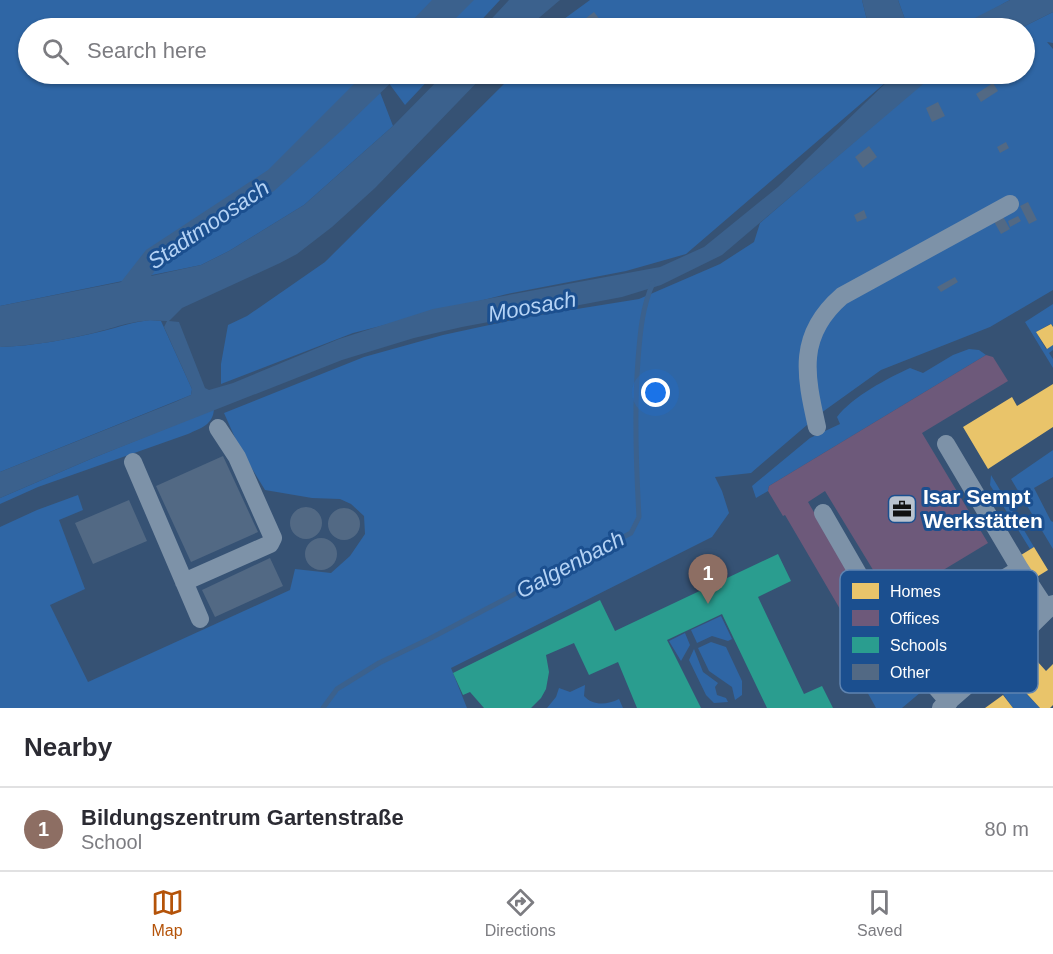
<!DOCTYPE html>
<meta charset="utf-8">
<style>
:root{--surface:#fff;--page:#f7f7f7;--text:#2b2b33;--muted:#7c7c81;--line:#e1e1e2;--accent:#b45309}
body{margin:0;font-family:Helvetica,sans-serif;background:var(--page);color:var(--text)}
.you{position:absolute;left:656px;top:393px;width:21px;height:21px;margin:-15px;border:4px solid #fff;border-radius:50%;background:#1a73e8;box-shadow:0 0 0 9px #1a73e833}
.badge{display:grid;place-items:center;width:39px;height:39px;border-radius:50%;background:var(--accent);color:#fff;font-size:20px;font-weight:700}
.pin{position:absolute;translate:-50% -50px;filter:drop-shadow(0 2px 3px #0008)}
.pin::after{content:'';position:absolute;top:32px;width:21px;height:18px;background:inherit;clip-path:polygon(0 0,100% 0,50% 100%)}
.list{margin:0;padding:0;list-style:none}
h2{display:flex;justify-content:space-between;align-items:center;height:78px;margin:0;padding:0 24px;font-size:26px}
h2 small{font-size:20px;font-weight:400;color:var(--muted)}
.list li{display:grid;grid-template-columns:39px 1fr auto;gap:18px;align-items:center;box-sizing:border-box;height:84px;padding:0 24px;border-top:2px solid var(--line)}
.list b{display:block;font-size:22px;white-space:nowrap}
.list p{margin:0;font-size:20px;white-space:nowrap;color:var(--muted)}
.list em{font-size:20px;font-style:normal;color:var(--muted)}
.icon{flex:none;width:33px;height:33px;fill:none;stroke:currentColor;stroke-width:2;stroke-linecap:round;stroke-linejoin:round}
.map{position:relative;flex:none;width:1053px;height:708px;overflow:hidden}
.search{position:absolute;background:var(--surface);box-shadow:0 2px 4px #0004;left:18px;right:18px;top:18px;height:66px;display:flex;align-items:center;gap:15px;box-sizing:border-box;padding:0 21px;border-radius:33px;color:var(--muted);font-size:22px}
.sheet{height:162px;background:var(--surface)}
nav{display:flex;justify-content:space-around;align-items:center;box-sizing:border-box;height:84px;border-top:2px solid var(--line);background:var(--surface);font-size:16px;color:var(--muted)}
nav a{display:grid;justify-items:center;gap:3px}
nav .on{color:var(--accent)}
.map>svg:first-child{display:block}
</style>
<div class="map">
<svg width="1053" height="708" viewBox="0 0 1053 708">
<rect width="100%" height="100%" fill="#365274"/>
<path fill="#2f66a5" d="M0,0H435L409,28H28V74H373L393,126L304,205L229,251L201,265L0,306Z
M464,0H500L474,28H438Z
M590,0H862L869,28H568L569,27L564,19Z
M898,0H1010C980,16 965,29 930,28C921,28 914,29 907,25Z
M1053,12V43L1047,42L1053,49V290L990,327L881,370L821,413L751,473L715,477L722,491L729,513L712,537L451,668L467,708H0V527L37,510L78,495L83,510L59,520L85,589L50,605L88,682L290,590L295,569L331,573L350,556L365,534L364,516L351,504L340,499L312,498L265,490L240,449L224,413L364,357L443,335L521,318L639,299L720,264L754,242L760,223L933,74H1024V28H1021Z
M396,74H434L405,105L388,82Z
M514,74H891L892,77L686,254L626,271L507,294L353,333L221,384V364L228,325L247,316L325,262Z
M1053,304V326L1050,324L1036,332L1046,349L1053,345V350L1049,353L1053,359V368L1025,322Z
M150,320L161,321L192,389L191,395L0,472V347C35,346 69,339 103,331C119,327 133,322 150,320Z
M969,349L979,350L986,355L769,486L768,491L756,498L752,486L810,438L840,424L837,417C852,397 888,378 910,368L923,373L953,355Z
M214,409C213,425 201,428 188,434L38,487L0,504V498L93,458Z
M1053,450V477L1034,488L1051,521L1053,522V549L1011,479Z
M991,475L1034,547L1030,549L990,485Z
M721,616L732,639L728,641L712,636L697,643L691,630Z
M685,633L690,645L681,661L669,641Z
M711,642L726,647L742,681V695L735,700L732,687L709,671L698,648Z
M694,649L703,672L718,683L715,687L717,695L726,698L728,702L714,703L706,695L689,660Z
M894,649L919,685L921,692L902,708H876L859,677L869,673L871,662Z
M1010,671L1017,679L1015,682L1040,708H1013L996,684Z
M585,685L584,696C593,706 607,705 619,699L623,708H547L556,697L559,688L570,692Z"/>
<path fill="#3b618d" d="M432,0H474L446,28H405Z
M509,0H560L527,28H483Z
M862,0H898L907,25L913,28H869Z
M1010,0H1053V12L1021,28H949L961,25Z
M364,74H400L341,131L274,191L165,257L151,276L201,265L229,251L304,205L393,126L444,74H485L375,188L332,227L297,254L280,263L182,308L169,321L179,322L205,388L209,390L233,383L339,339L433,309L660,267L704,247L778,187L892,77L891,74H935L722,255L661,285L622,297L462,327L414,338L342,360L93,458L0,498V472L175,402L191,395L192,389L164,327L167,321C134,318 119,327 89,334C60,341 30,346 0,347V306L121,282L146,250L268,170Z"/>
<path fill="#e9c46a" d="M1051,324L1053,327V345L1047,349L1036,332Z
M1053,384V427L988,469L963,427L1012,397L1017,406Z
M1034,547L1048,570L1035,578L1021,555Z
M1037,661L1046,671L1053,664V705L1050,708H1040L1015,681Z
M1003,695L1013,708H985Z"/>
<path fill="#6d597a" d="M986,355L993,357L1008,381L922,433L988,543L892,601L825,491L808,502L894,649L871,662L785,515L783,516L768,491L769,486Z"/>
<path fill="#2a9d8f" d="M778,554L791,581L758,597L804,694L822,686L833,708H767L722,614L667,640L701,708H637L618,662L589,675L574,643L546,655L549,672L546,689L541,698L531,708H484L470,692L463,695L453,673L600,600L615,631Z"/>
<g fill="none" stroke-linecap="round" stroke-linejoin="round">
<path stroke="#3b618d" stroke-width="5" d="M323,708L337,689L379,663L429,639L631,533L639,517C636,465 634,412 638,360C640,334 642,307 653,283"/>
</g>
<path fill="#526984" d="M594,12L604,25L600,28H587L582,21Z
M993,83L998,91L981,102L976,94Z
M938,102L945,116L932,122L926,108Z
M1006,142L1009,148L1000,153L997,147Z
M869,146L877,157L863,168L855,157Z
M1028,202L1037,220L1029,224L1020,206Z
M864,210L867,218L857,222L854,215Z
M1001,213L1010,229L1001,234L992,218Z
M1018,216L1021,221L1010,227L1008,221Z
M955,277L958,282L941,292L937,287Z
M223,456L258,532L191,562L156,486Z
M129,500L147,541L93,564L75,523Z
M290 523a16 16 0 1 1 32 0a16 16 0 1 1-32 0Z
M328 524a16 16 0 1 1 32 0a16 16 0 1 1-32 0Z
M305 554a16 16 0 1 1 32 0a16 16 0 1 1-32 0Z
M270,558L283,586L215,617L202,590Z"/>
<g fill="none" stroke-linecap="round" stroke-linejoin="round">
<path stroke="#7d92a8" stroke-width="18" d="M817,427C805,374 797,335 842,296L1010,204
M946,444L1020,569L1047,610
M133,462L200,619
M823,513L898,643L949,702
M184,582L270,544L273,538L237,457L218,428
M898,643L1020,569
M941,708L994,662L1053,604"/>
</g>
<defs>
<g id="office-square" transform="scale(1.5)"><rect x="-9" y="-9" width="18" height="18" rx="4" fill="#b9c2ce" stroke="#1b4f8f"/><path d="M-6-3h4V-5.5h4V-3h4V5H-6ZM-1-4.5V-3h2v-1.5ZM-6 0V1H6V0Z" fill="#111"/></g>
</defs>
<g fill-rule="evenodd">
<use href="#office-square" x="902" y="509"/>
</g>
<g text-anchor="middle" stroke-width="6" stroke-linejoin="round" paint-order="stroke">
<g font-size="21" font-weight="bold" fill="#fff" stroke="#1b4f8f" text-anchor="start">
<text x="923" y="504">Isar Sempt<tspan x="923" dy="24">Werkstätten</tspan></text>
</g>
<g font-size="22" font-style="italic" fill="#b5d3f5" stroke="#1b4f8f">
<text transform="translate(208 224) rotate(-34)" y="8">Stadtmoosach</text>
<text transform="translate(532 306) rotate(-10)" y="8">Moosach</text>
<text transform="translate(570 564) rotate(-28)" y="8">Galgenbach</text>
</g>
</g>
<rect x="840" y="570" width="198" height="123" rx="9" fill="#1b4f8f" stroke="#5f84b1" stroke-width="1.5"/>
<rect x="852" y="583" width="27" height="16" fill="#e9c46a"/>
<rect x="852" y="610" width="27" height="16" fill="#6d597a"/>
<rect x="852" y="637" width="27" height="16" fill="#2a9d8f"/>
<rect x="852" y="664" width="27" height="16" fill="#526984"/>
<g font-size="16" fill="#fff">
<text x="890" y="597">Homes</text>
<text x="890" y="624">Offices</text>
<text x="890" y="651">Schools</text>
<text x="890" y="678">Other</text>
</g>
</svg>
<div class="you"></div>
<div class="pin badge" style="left:708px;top:604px;background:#8d6e63">1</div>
<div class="search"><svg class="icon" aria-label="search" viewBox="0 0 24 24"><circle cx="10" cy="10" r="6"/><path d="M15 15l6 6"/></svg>Search here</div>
</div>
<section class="sheet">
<h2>Nearby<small></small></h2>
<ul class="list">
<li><span class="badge" style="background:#8d6e63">1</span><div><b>Bildungszentrum Gartenstraße</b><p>School</p></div><em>80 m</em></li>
</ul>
</section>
<nav>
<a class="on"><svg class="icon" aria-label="map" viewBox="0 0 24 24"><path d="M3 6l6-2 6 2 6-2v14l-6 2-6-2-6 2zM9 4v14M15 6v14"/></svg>Map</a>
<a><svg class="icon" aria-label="directions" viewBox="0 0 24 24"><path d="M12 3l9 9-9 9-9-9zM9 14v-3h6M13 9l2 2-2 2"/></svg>Directions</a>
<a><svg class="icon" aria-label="saved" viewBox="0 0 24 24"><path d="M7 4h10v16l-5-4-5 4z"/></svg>Saved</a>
</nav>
